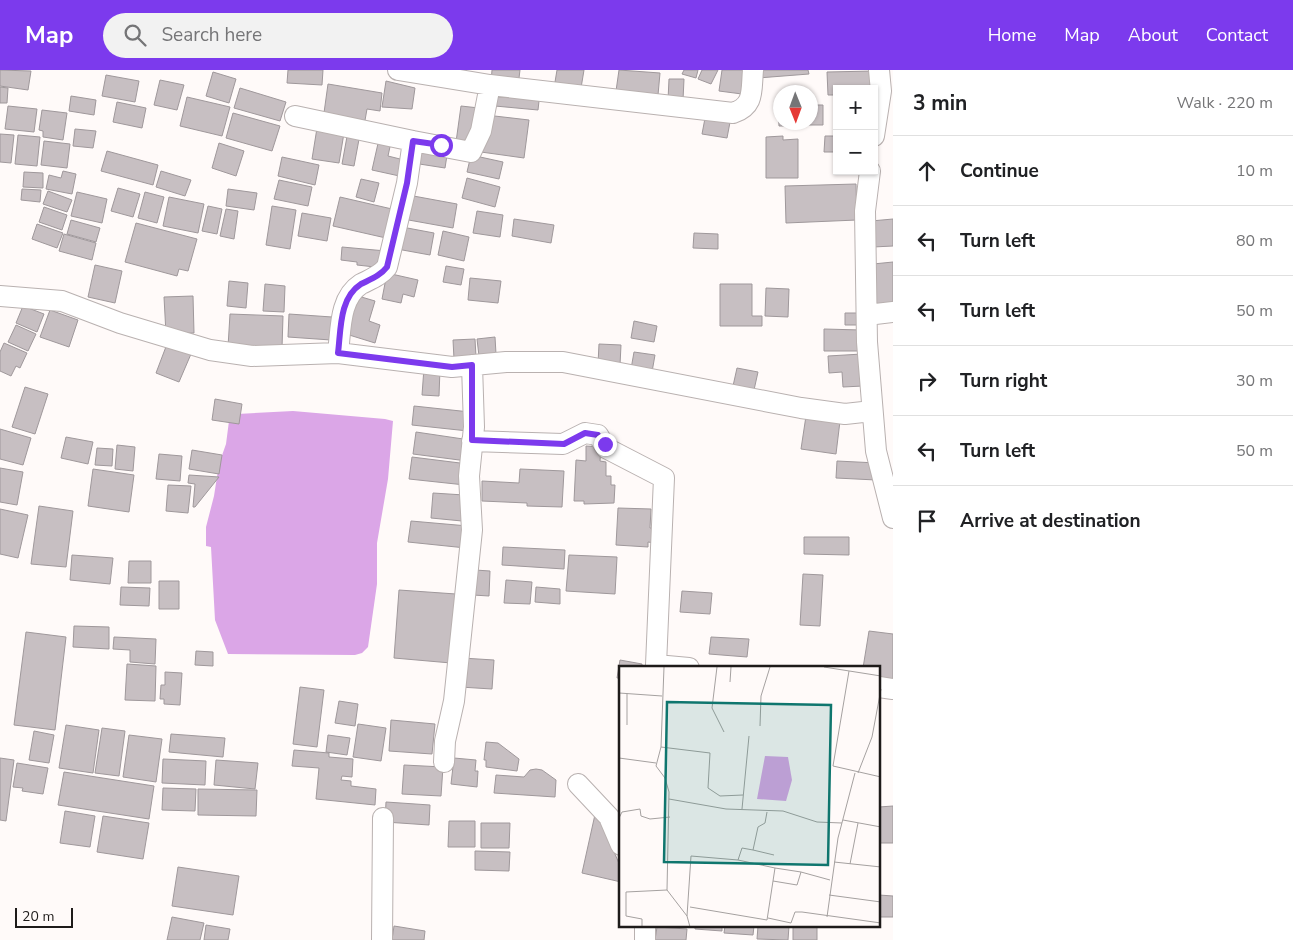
<!DOCTYPE html>
<meta charset="utf-8">
<style>
:root{--surface:#fff;--page:#f2f2f2;--text:#202124;--muted:#757577;--line:#e0e0e0;--accent:#7c3aed}
body{margin:0;font-family:"Nunito Sans",sans-serif;background:var(--page);color:var(--text)}
.controls{position:absolute;right:15px;top:15px;display:grid;overflow:hidden;border-radius:0px;box-shadow:0 1px 4px #0004}
.controls button{width:45px;height:45px;display:grid;place-items:center;padding:0;border:0;border-bottom:1px solid var(--line);background:var(--surface);color:var(--text);font:25px sans-serif}
.compass{position:absolute;left:773px;top:15px;width:45px;height:45px;border-radius:50%;background:var(--surface);box-shadow:0 1px 4px #0004;rotate:179deg}
.scale{position:absolute;left:15px;bottom:12px;width:58px;box-sizing:border-box;padding-left:5px;border:2px solid #1e1b1a;border-top:0;font-size:14px;line-height:18px;white-space:nowrap;color:#1e1b1a;-webkit-text-stroke:4px #fffaf9;paint-order:stroke}
.stop{position:absolute;width:15px;height:15px;margin:-11px;border:4px solid #7c3aed;border-radius:50%;background:#fff}
.stop.end{background:#7c3aed;border-color:#fff;box-shadow:0 1px 5px #0008}
.list{margin:0;padding:0;list-style:none}
h2{display:flex;justify-content:space-between;align-items:center;height:65px;margin:0;padding:0 20px;font-size:21px}
h2 small{font-size:16px;font-weight:400;color:var(--muted)}
.list li{display:grid;grid-template-columns:32px 1fr auto;gap:15px;align-items:center;box-sizing:border-box;height:70px;padding:0 20px;border-top:1px solid var(--line)}
.list b{display:block;font-size:19px;white-space:nowrap}
.list em{font-size:16px;font-style:normal;color:var(--muted)}
.icon{flex:none;width:28px;height:28px;fill:none;stroke:currentColor;stroke-width:2;stroke-linecap:round;stroke-linejoin:round}
.map{position:relative;flex:none;width:893px;height:870px;overflow:hidden}
header{display:flex;align-items:center;gap:30px;box-sizing:border-box;height:70px;padding:0 25px;background:var(--accent);color:#fff}
header strong{font-size:24px}
nav{display:flex;gap:28px;margin-inline-start:auto;font-size:18px}
.search{width:350px;height:45px;background:var(--page);display:flex;align-items:center;gap:12px;box-sizing:border-box;padding:0 18px;border-radius:28px;color:var(--muted);font-size:19px}
main{display:flex}
aside{flex:1;background:var(--surface)}
.map>svg:first-child{display:block}
</style>
<header>
<strong>Map</strong>
<div class="search"><svg class="icon" aria-label="search" viewBox="0 0 24 24"><circle cx="10" cy="10" r="6"/><path d="M15 15l6 6"/></svg>Search here</div>
<nav><a>Home</a><a>Map</a><a>About</a><a>Contact</a></nav>
</header>
<main>
<div class="map">
<svg width="893" height="870" viewBox="0 0 893 870">
<rect width="100%" height="100%" fill="#fffaf9"/>
<path fill="#dba6e7" d="M293,341L385,349L393,351L388,409L377,473V514L368,577L362,583L355,585L228,584L215,550L211,477L206,476V457L214,426L219,394L226,374L229,351L237,344Z"/>
<path fill="#c7bfc2" stroke="#9f989b" d="M0,0L31,1L28,20L0,16Z
M288,0H323L322,15L287,13Z
M492,0H520L518,16L491,13Z
M557,0H584L581,18L555,12Z
M619,0L660,3L658,25L616,21Z
M684,0H698L696,8L682,4Z
M702,0H718L711,14L698,9Z
M722,0H745L742,24L719,21Z
M758,0H808L809,4L758,8Z
M874,1V19H837V25H828L827,2Z
M213,2L236,9L229,33L206,26Z
M106,5L139,11L135,32L102,26Z
M669,9H684L683,30H668Z
M160,10L184,15L177,40L154,35Z
M386,11L415,18L412,39L382,37Z
M328,14L382,23L380,41L367,39L364,56L323,50Z
M0,17L8,18L7,33H0Z
M498,17L540,22L538,40L495,36Z
M240,18L286,32L280,51L234,38Z
M71,26L96,30L94,45L69,41Z
M187,27L230,37L222,66L180,56Z
M117,32L146,38L142,58L113,52Z
M778,34H781V52H796V56H779Z
M811,35H823V55H803V52H811Z
M8,36L37,39L34,62L5,59Z
M461,36L479,38L474,74L456,72Z
M42,40L67,43L63,70L43,67V61L39,60Z
M233,43L280,56L272,81L226,68Z
M706,43L731,47L727,68L702,64Z
M486,45L529,50L524,88L481,82Z
M317,58L344,63L339,93L312,89Z
M75,59L96,61L93,78L73,76Z
M348,61L360,64L354,96L342,94Z
M0,64L14,65L11,93L0,92Z
M18,65L40,67L37,96L15,94Z
M783,66V70L798,69V108H766V67Z
M825,66H837V82H824Z
M379,69L391,72L388,86L408,91L404,107L372,100Z
M44,71L70,74L67,98L41,95Z
M219,73L244,81L236,106L212,98Z
M417,74L448,79L445,98L413,93Z
M107,81L158,95L153,115L101,101Z
M471,85L503,92L499,109L467,102Z
M282,87L319,95L315,115L278,106Z
M63,101L76,104L72,124L46,119L49,105L61,108Z
M161,101L191,110L185,126L156,117Z
M24,102L43,103V118L23,117Z
M467,108L500,117L495,137L462,128Z
M361,109L379,113L374,132L356,127Z
M279,110L312,117L308,136L274,129Z
M856,114L857,150L786,153L785,116Z
M118,118L140,124L133,147L111,141Z
M22,119L41,120L40,132L21,130Z
M228,119L257,123L254,140L226,136Z
M48,121L72,130L67,142L43,134Z
M77,122L107,129L102,153L71,146Z
M145,122L164,127L157,153L138,148Z
M408,125L457,134L453,158L403,149Z
M169,127L204,134L198,163L163,156Z
M340,127L392,139L386,168L333,156Z
M208,136L222,139L217,164L202,161Z
M272,136L296,140L290,179L266,175Z
M44,137L67,145L62,160L39,152Z
M226,139L238,141L234,169L220,166Z
M477,141L503,145L500,167L473,163Z
M302,143L331,148L327,171L298,166Z
M514,149L554,155L551,173L512,166Z
M893,149V176L873,177L871,151Z
M71,150L100,158L96,172L67,164Z
M136,153L197,169L188,201L179,199L177,206L125,192Z
M37,154L63,163L57,178L32,169Z
M402,157L434,163L430,185L397,179Z
M443,161L469,167L464,191L438,185Z
M694,163L718,164V179L693,178Z
M64,164L96,173L92,190L59,181Z
M342,177L386,181L384,198L357,195V192L341,190Z
M893,192V237L877,238L873,194Z
M95,195L122,201L115,233L88,227Z
M446,196L464,199L461,215L443,212Z
M387,203L418,210L414,227L403,224L401,233L382,229Z
M470,208L501,211L498,233L468,230Z
M229,211L248,213L246,238L227,236Z
M265,214L285,216L284,242L263,241Z
M720,214H752V246H762V256H720Z
M766,218L789,219L788,247L765,246Z
M193,226L194,263L166,264L164,227Z
M358,226L375,231L369,251L380,255L375,273L346,264Z
M23,236L44,244L37,262L16,253Z
M50,240L78,250L69,277L40,267Z
M845,243H860V255H845Z
M230,244L283,246L282,278L228,277Z
M289,244L332,247L331,270L288,267Z
M634,251L657,256L654,272L631,268Z
M16,255L36,264L28,281L8,272Z
M824,259L861,260L860,281H824Z
M495,267L496,284L479,286L477,269Z
M475,269L476,287L454,289L453,270Z
M4,273L27,283L20,298L16,296L11,306L0,301V282Z
M167,274L191,284L179,312L156,303Z
M599,274L621,275L620,295L598,294Z
M634,282L655,285L652,302L631,299Z
M862,284L863,316L843,317L842,302L829,303L828,286Z
M424,298L440,299L439,326L422,325Z
M737,298L758,302L754,320L733,316Z
M25,317L48,324L35,364L12,357Z
M215,329L242,334L239,354L212,350Z
M414,336L470,342L468,361L412,355Z
M806,346L840,351L836,384L801,379Z
M0,359L31,368L23,395L0,389Z
M416,362L470,370L467,391L413,384Z
M66,367L93,372L88,394L61,388Z
M117,375L135,377L133,401L115,399Z
M586,376L601,377L600,391L606,392V406H611V415H615L614,433L584,434V431H574L576,390L586,391Z
M97,378L113,379L112,396L95,395Z
M192,380L222,385L219,404L189,399Z
M159,384L182,386L180,411L156,409Z
M412,387L468,394L465,415L409,409Z
M837,391L877,393L876,410L836,408Z
M0,398L23,402L17,435L0,432Z
M93,399L134,405L129,442L88,436Z
M520,399L564,401L562,437L527,436V433L482,431V411L519,413Z
M189,405L219,407L195,437H193L195,414L188,413Z
M168,415L191,416L188,443L166,441Z
M433,423L464,425L462,451L431,448Z
M39,436L73,441L66,497L31,494Z
M618,438L651,439L650,458H655V473L648,472V477L616,475Z
M0,439L28,445L18,488L0,484Z
M411,451L468,456L466,478L408,472Z
M804,467H849V485L804,484Z
M503,477L565,480L564,499L502,495Z
M72,485L113,488L110,514L70,510Z
M569,485L617,487L615,524L566,521Z
M129,491H151V513H128Z
M475,500L490,501L489,526L473,525Z
M803,504L823,505L820,556L800,555Z
M506,510L532,512L530,534L504,533Z
M159,511H179V539H159Z
M121,517L150,518L149,536L120,535Z
M536,517L560,519V534L535,532Z
M399,520L456,524L451,593L394,588Z
M682,521L712,523L710,544L680,542Z
M74,556L109,557V579L73,577Z
M869,561L893,564V609L879,607V598H863Z
M26,562L66,567L55,660L14,655Z
M114,567L156,569L155,594L130,592V580L113,579Z
M711,567L749,569L747,587L709,584Z
M196,581L213,582V596L195,595Z
M462,588L494,590L492,619L460,617Z
M620,590L642,594V598H621V608H617Z
M127,594L156,596L155,631L125,630Z
M165,602L182,603L180,635L164,634V629H160L161,615H165Z
M300,617L324,620L317,677L293,674Z
M339,631L358,634L355,656L335,653Z
M391,650L435,654L432,684L389,681Z
M358,654L386,658L381,691L353,687Z
M66,655L99,660L93,703L59,698Z
M102,658L125,661L119,706L95,703Z
M34,661L54,665L49,693L29,690Z
M171,664L225,668L223,687L169,682Z
M129,665L162,669L156,712L123,707Z
M328,665L350,668L347,685L326,682Z
M486,672L498,673L519,689L517,701L486,697V690H484Z
M294,680L329,683V687L353,689L352,707L342,706L341,710L351,711V716L376,719L375,735L316,729L319,698L292,696Z
M0,688L14,690L6,751L0,750Z
M454,688L476,690L475,701H478L477,717L451,714Z
M163,689L206,691L205,715L162,713Z
M216,690L258,693L255,719L214,715Z
M17,693L48,698L43,724L22,721L23,718L13,717Z
M404,695L443,697L441,726L402,724Z
M536,699L542,700L556,710L555,727L494,723L496,705L524,707L530,700Z
M64,702L154,716L149,749L58,735Z
M163,718L196,719L195,741L162,740Z
M198,719L257,720L256,746L198,745Z
M386,732L430,735L429,755L385,752Z
M893,736V773H879V737Z
M596,740L621,798V812L582,803Z
M65,741L95,746L90,777L60,773Z
M103,746L149,753L143,789L97,782Z
M449,751H475V777H448Z
M481,753H510L509,778H481Z
M475,781L510,782L509,801L475,800Z
M178,797L239,806L233,845L172,836Z
M879,825L893,826V847H879Z
M172,847L204,853L200,870H167Z
M206,855L230,859L228,870H204Z
M394,856L425,861L424,870H392Z
M695,856H722V861L695,859Z
M725,856H754L753,865L724,863Z
M758,856H789L788,870L757,869Z
M793,856H817V870H793Z
M657,857L687,859L686,870H655Z"/>
<g fill="none" stroke-linecap="round" stroke-linejoin="round">
<g stroke="#b9b1b0" stroke-width="22">
<path id="minor" d="M398,0L490,15
M295,46L413,71
M874,66L881,21L879,0
M870,101L865,141L867,272L876,381L893,448
M0,226L62,231L120,253L210,280L252,286L338,283L452,297L506,292H563L801,338L845,344L872,341
M867,245L893,242
M338,283C341,260 339,228 361,214C371,209 380,206 387,197L407,113L413,71L471,82L481,61L490,15L733,43C755,36 751,20 753,0
M472,371L563,374L585,363L598,365L606,378L664,408L656,595L689,598
M879,617L893,619
M444,692L445,671L454,631L472,460L469,406L474,357L472,295
M578,714L609,747L621,775
M382,870L383,748
M645,870V856"/>
</g>
<use href="#minor" stroke="#fff" stroke-width="20"/>
</g>
<g fill="none" stroke-linecap="round" stroke-linejoin="round">
<path stroke="#7c3aed" stroke-width="6" d="M441,75L413,71L407,113L387,197C380,206 371,209 361,214C339,228 341,260 338,283L452,297L472,295V370L564,374L585,363L598,365L605,374"/>
</g>
<g transform="translate(619 596)">
<rect width="261" height="261" fill="#fffaf9"/>
<path d="M146,90L169,91L173,114L167,135L138,133Z" fill="#dba6e7"/>
<path fill="none" stroke="#a5a1a0" stroke-width="1" d="M45,1L42,81L37,100L46,112L50,126L48,224L68,250L71,261M98,1L93,42L105,66M205,1L262,10M230,5L214,100L262,111M111,16L112,1M0,27L43,30M8,27V59M141,60L142,30L151,1M42,81L91,87L89,122L101,130L124,129M0,92L37,97M239,107L253,71L262,23M50,133L107,143L164,145L198,156L223,157M123,143L130,70M0,152L3,146L21,143L22,150L31,153L51,151M224,154L262,161M134,184L155,189M119,194L156,202L154,215L178,219L182,206L211,214M215,196L262,201M231,198L239,157M156,202L182,206M210,229L262,236M71,241L148,254L154,215M68,250L72,190L119,194L123,182L134,184L139,161L146,157L148,146M208,251L219,172L236,107M149,252L172,257L176,246H183L262,257M23,261V253L7,250V226L48,224"/>
<path fill="#0f766e" fill-opacity="0.15" stroke="#0f766e" stroke-width="2.5" d="M48,36L212,39L209,199L45,196Z"/>
<rect width="261" height="261" fill="none" stroke="#1e1b1a" stroke-width="2.5"/>
</g>
</svg>
<div class="controls">
<button>+</button>
<button>−</button>
</div>
<svg class="compass" viewBox="-18 -18 36 36"><path d="M0-13l5 13h-10z" fill="#e53935"/><path d="M0 13l5-13h-10z" fill="#757577"/></svg>
<div class="scale">20 m</div>
<div class="stop" style="left:441px;top:75px"></div>
<div class="stop end" style="left:605px;top:374px"></div>
</div>
<aside>
<h2>3 min<small>Walk · 220 m</small></h2>
<ul class="list">
<li><svg class="icon" aria-label="ahead" viewBox="0 0 24 24"><path d="M12 20V5M6 11l6-6 6 6"/></svg><div><b>Continue</b></div><em>10 m</em></li>
<li><svg class="icon" aria-label="left" viewBox="0 0 24 24"><path d="M17 20v-9H6M10 6l-5 5 5 5"/></svg><div><b>Turn left</b></div><em>80 m</em></li>
<li><svg class="icon" aria-label="left" viewBox="0 0 24 24"><path d="M17 20v-9H6M10 6l-5 5 5 5"/></svg><div><b>Turn left</b></div><em>50 m</em></li>
<li><svg class="icon" aria-label="right" viewBox="0 0 24 24"><path d="M7 20v-9h11M14 6l5 5-5 5"/></svg><div><b>Turn right</b></div><em>30 m</em></li>
<li><svg class="icon" aria-label="left" viewBox="0 0 24 24"><path d="M17 20v-9H6M10 6l-5 5 5 5"/></svg><div><b>Turn left</b></div><em>50 m</em></li>
<li><svg class="icon" aria-label="arrive" viewBox="0 0 24 24"><path d="M6 21V4h12l-3 4 3 4H6"/></svg><div><b>Arrive at destination</b></div></li>
</ul>
</aside>
</main>
